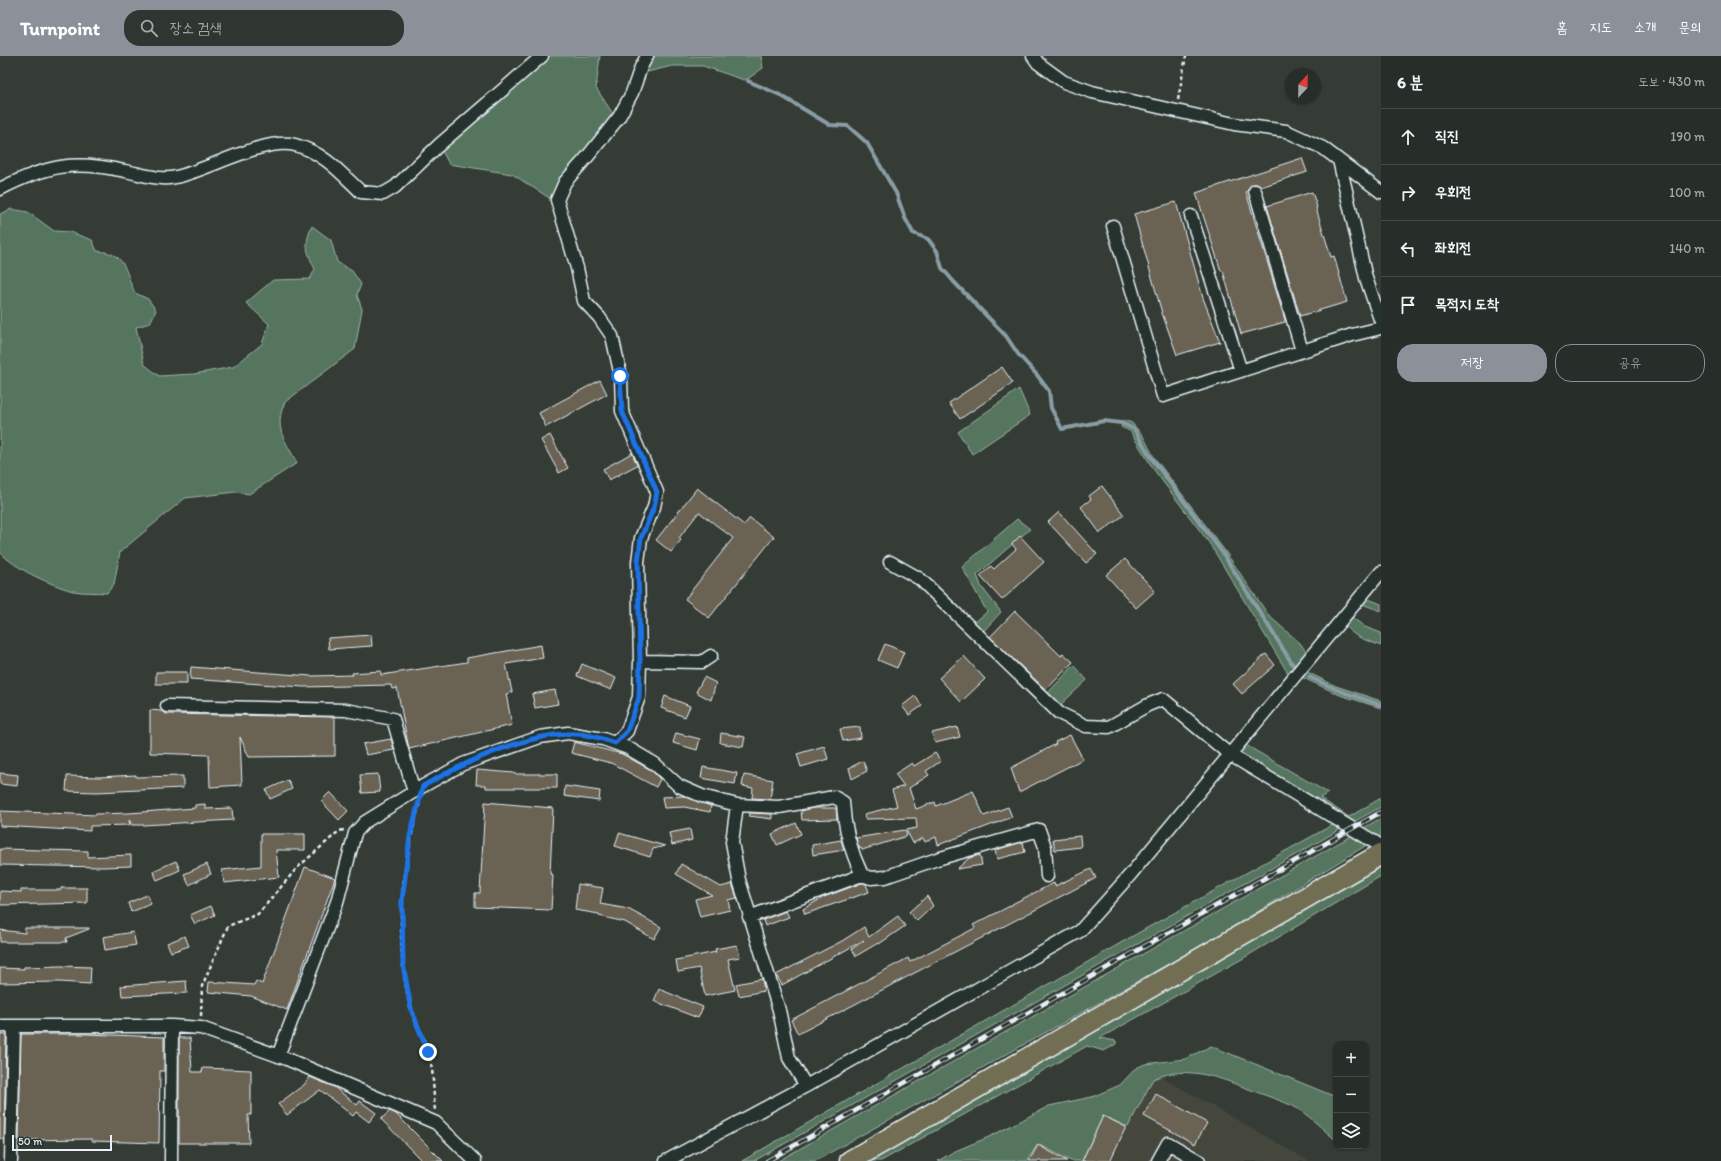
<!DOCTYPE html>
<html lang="ko">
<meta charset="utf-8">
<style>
:root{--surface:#272d28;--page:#2f3530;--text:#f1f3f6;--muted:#a4a8a8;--line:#434945;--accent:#8c9099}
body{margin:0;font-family:Itim,"Poor Story",sans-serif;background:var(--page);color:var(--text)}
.controls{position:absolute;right:12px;bottom:12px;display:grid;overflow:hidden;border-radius:8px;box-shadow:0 1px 3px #0004}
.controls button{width:36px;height:36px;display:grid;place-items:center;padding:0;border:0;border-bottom:1px solid var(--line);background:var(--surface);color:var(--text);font:20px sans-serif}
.compass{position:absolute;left:1285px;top:12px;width:36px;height:36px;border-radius:50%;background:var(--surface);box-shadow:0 1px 3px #0004;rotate:22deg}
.scale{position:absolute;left:12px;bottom:10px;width:100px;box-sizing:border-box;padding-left:4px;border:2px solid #e8f1f8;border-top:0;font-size:11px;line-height:14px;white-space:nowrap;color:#e8f1f8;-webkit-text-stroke:3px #26332d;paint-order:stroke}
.stop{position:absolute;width:12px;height:12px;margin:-9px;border:3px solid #1a73e8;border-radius:50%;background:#fff}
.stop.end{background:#1a73e8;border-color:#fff;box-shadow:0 1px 4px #0008}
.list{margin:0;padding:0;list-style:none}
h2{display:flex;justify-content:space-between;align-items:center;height:52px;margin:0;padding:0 16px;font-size:17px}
h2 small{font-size:13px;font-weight:400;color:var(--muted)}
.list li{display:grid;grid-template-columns:26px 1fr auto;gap:12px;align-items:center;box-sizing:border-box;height:56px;padding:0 16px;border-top:1px solid var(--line)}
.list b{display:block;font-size:15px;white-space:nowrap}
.list em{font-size:13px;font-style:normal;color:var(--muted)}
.actions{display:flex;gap:8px;padding:12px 16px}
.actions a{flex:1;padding:9px 0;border:1px solid var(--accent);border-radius:16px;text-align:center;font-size:14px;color:var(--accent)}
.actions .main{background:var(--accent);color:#fff}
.icon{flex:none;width:22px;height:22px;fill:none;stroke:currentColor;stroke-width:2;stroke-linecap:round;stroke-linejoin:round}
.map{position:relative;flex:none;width:1381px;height:1105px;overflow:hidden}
header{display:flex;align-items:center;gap:24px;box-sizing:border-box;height:56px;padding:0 20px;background:var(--accent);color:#fff}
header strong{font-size:19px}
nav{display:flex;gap:22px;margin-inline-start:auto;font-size:14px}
.search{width:280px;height:36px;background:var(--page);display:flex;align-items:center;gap:10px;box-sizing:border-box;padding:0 14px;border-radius:16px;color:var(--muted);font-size:15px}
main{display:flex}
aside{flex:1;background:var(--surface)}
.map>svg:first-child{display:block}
</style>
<header>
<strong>Turnpoint</strong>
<div class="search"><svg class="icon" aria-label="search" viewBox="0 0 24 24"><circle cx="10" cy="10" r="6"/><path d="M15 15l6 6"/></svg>장소 검색</div>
<nav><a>홈</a><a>지도</a><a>소개</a><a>문의</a></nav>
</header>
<main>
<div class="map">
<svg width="1381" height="1105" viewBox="0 0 1381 1105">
<rect width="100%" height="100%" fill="#343c35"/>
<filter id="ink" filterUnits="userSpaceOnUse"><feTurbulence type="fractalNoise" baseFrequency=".025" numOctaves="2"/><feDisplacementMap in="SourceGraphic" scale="8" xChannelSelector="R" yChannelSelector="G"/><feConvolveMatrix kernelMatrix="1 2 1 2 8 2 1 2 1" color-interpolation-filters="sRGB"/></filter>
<g filter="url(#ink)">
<path fill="#44473e" d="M1160,1020L1309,1105H961L1153,1023Z"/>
<path fill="#55755e" stroke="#9eb3ab" d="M548,0H600L596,32L615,61L554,145L512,118L449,108L441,93Z
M653,0H761L763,12L749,22L744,24L703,10H672L643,17Z
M11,153L28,156L54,175L70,176L92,184L97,195C127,197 124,214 135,237L148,243L156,254L150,267L136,271L144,308L159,320L194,318L233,311L262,288L269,268L246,247L273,224L310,223L315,213C306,195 304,188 312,170L331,184L337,206L352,215L361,228L357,239L362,253L355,293L285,346C273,372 285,384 297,407L249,438L236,436L185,442L120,496L114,528L107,537C96,536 83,537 73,535C51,529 15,513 0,496V158Z
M1019,333L1030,359L972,398L958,376Z
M1123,364L1132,367L1143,380L1154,401L1225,495L1269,560L1300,587L1308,598L1289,619L1210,488L1154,414L1130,375L1121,371Z
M1017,463L1030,473L977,519L981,530L1001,556L980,579L975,566L987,556L962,511Z
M1366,542L1381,548V555L1362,548Z
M1350,560L1365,571L1381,577V590C1366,584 1352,581 1343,567Z
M1074,609L1087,624L1057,652L1045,640Z
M1308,612L1307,616L1336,630L1381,645V652L1340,639L1299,620Z
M1244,688L1328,737L1320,742L1349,761L1381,742V751L1350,768L1241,698V693Z
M1381,762V782L1377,785L1360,774Z
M1334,768L1341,773L754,1105H742L1138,877Z
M1351,780L1365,790L1208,886L815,1105H778Z
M1381,811V820L1242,903L1100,982L1116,985V988L1104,995L1087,990L881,1105H864Z
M1211,990L1336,1041V1084C1322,1073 1308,1058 1293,1050C1282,1045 1270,1041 1259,1037C1225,1024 1188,1007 1153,1023L1128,1071L1103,1060L1084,1100L1095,1105H1071L1038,1088L1027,1105H938L953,1096L991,1080L1049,1050L1092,1041L1120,1029L1136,1012L1145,1008L1185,1003Z"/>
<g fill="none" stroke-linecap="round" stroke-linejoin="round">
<path stroke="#8a9da6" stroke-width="4" d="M748,25L780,39L830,69L848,70L867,87L896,137L905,162L913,177L928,183L937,195L942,212L954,226L1006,280L1018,298L1037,319L1049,335L1051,352L1062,373L1104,365L1121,367L1134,373L1150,400L1222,496L1293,609
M1309,621L1340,635L1381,649"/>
</g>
<path fill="#6a6253" stroke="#e8f1f8" d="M1302,102L1307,116L1261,131L1257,128H1253L1246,136L1285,264V266L1241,278L1223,215H1221L1196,137Z
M1312,136L1317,151L1316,152L1331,201L1334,200L1347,246L1300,260L1267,150Z
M1176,146L1203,242L1220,286L1177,299L1162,257L1134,158Z
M1002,311L1013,327L960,363L949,347Z
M600,324L607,338L546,371L539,357Z
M550,379L568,412L559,417L541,384Z
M632,397L637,409L609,424L603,413Z
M1102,430L1124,459L1100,477L1081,451L1091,443L1089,440Z
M697,432L744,469L750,462L774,481L709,562L685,543L733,482L699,456L679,482L681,484L671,496L656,484Z
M1059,456L1097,498L1086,507L1048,466Z
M1020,480L1044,506L1002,544L980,520L991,510L994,513L1016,493L1012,488Z
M1125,503L1155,535L1136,552L1106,519Z
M1015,555L1061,600L1063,597L1073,606L1046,634L990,581Z
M371,579L372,590L329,593L328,582Z
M885,588L904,596L897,612L878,604Z
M541,589L543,602L506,608L512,636L506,638L512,669L409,693L397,632L392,633L391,629L303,631L190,623L191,611L311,620L353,619L352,617L381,615V619L467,606V602Z
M1266,598L1275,609L1242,638L1233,628Z
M964,600L985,623L961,646L939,622Z
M582,608L616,622L611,634L577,620Z
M156,616H187V628H156Z
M704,621L716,627L711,644L696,636Z
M555,634L558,648L535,652L532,638Z
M665,640L690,650L685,661L661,652Z
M915,640L922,650L909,659L902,650Z
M150,654L161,655L167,658L335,661V700L249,701L240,681L242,729L210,731L209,699L150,697Z
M860,671L861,682L843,685L840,673Z
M957,671L960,681L935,687L932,677Z
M676,677L700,683L697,694L673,687Z
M721,677L745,681L743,691L720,687Z
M1070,679L1083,703L1019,736L1011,712L1056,688L1055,686Z
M391,683L394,694L366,699L363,688Z
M574,686L622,698L651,714L660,723L656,731L611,707L571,697Z
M824,690L828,703L801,711L797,698Z
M935,697L941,705L926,715L929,719L909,732L916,753L935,746L936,750L973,735L984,760L1008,751L1012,761L938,789L936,781L925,786L923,782L913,787L906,774L917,772L916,762L865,763L864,758L897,750L892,734L904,730L895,718L912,707L914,710Z
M863,705L867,715L852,723L849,712Z
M703,711L737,717L735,728L701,722Z
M477,714L514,717V718H557V732H486V729H476Z
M0,717L18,719L17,730L0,728Z
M378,718L380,736L362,737L360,719Z
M136,719V721L183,720V732L97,736L66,735L67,720L99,721Z
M744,719L773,724L770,743L752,742L753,732L742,730Z
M288,724L292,733L270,743L266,734Z
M565,730L600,735L599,745L564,740Z
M330,736L348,755L339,764L321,745Z
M684,740L711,750L710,756L684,751L664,752L662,741Z
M485,746L553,752L550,818L553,819L551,854L475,851V837H480Z
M205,748V753L232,752L233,764L143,769H132L129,764L130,769L90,770V775L0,770V755L96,759V758L129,757L195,752V749Z
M813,752H836L837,763L802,764L801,755Z
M750,757L772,758V763L749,760Z
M796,767L801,778L777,789L772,778Z
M690,773L692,784L672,789L669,777Z
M905,774L907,780L862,794L861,792H859L856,782Z
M619,777L665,790L653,793L650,801L615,790Z
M261,778H305V794H276L279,821L224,827L222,814L261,810Z
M1080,780L1081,791L1055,794L1053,783Z
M841,784L844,794L813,799L812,789Z
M1023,786L1025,796L997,803L995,794Z
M0,793L88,795V801L131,799V810L103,811L0,809Z
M980,799L982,809L957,813L969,802Z
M176,805L180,814L157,824L153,815Z
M207,808L211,818L189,829L184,818Z
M681,808L721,831L732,828L737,842L728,844L730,854L700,861L695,843L712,839L676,818Z
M305,811L335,822L287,954L251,940L208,936L209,926L254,929L256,925L262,928Z
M1091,813L1096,822L798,978L791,964L908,902L910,906L975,872L973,869L1012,849V848L1054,827L1055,830Z
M862,827L866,828L869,836L805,858L803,853L824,841Z
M578,828L603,832L600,848L628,853L661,871L654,883L625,866L599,860V858L575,854Z
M61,832H87V847L0,849V835L21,836V834H61Z
M147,839L151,848L131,856L128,847Z
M927,840L933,850L917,865L909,856Z
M211,850L215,859L195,868L190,859Z
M786,855L789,861L765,870L763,864Z
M898,860L905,870L879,888L878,887L856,900L852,893L864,884L782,929L776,919L842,885L864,871L869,881Z
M25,872H89V873L66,882L67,886H0V874L25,877Z
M133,876L136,889L105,894L103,881Z
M185,880L189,890L171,896L167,887Z
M737,889L740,901L728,903L735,934L705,940L699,912L678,916L676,904L716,896L715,893Z
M61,910L91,911L90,928L60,926L0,927V912L24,913V911Z
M762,923L764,935L739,940L736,928Z
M186,925L187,937L122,940L121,930Z
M659,933L703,951L698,962L654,945Z
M0,978L6,979L4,1083H0Z
M21,978H85L164,981V1015H160L159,1087L92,1085V1083L19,1084Z
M179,982H190L192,1016H202L203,1012L251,1014V1059H248L249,1087H179Z
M310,1021L334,1031L357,1049L360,1045L376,1057L369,1066L356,1056L353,1060L320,1034L287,1059L278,1048L305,1028Z
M1156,1038L1207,1067L1195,1088L1144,1060Z
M390,1055L396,1058L443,1105H422L381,1063Z
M1103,1060L1126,1071L1110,1105H1082Z
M1038,1089L1067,1105H1029Z"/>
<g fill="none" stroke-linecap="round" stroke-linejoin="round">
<g stroke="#e8f1f8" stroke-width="15">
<path id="street" d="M1033,0L1038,7L1064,26L1092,36L1234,68L1286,75L1323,92L1381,136
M1339,104L1366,222L1381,266
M0,133C47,109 73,104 125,115C141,118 161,125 176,121C209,114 264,81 295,89C323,96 341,117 361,136L383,138L395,131L439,89L542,0
M1255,135L1302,295
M1191,160L1241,315
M1113,170L1163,340L1352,279L1381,272
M890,506L920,523L1059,657L1086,670L1109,671L1148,649L1163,643L1229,698L1381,790
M640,605L702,606L711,600
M167,650L346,654L393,663L414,736
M615,687L627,675L639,641L640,605L638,506L641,482L654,451L657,436L622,355L621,320L612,280L599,261L584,245L577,212L557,144L565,126L588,100L619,61L632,37L641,11L647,0
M737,749L732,786L739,824L779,954L789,1002L806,1030
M749,861L862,819
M0,970H172L201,972L287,1003L436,1067L475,1105
M278,1000L337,846L355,777L365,766L423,730L463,708L540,681L568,677L603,683L628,692L655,708L679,730L702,740L737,749L779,751L834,741L843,746C844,770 851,796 862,819L871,822L885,821L937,803L1039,774L1045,791L1047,820
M11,1105L14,970
M171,1105L172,970
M666,1105L806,1030L1080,875L1130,819L1381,516
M1158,1105L1168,1087L1199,1105"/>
</g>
<g stroke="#e8f1f8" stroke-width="23">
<path id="primary" d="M850,1105L1381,798"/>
</g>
<path stroke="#e8f1f8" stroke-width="2.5" stroke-dasharray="4 3" stroke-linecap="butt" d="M1178,44L1186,0
M419,748C401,813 394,886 411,952C415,967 423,980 428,994C434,1013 433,1035 435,1055
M201,960L202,930L228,870L258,858L297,812L339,775L344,774"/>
<use href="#street" stroke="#26332d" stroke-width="12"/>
<use href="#primary" stroke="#726e52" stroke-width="20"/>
<g stroke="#e8f1f8" stroke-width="4.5">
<path id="rail" d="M767,1105L1381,756"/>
</g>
<use href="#rail" stroke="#26332d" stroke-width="3" stroke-dasharray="9" stroke-linecap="butt"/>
</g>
</g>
<g fill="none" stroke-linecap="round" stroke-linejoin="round" filter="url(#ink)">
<path stroke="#1a73e8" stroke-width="5" d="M428,996L411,953L403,908L402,845L410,780L423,730C464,707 520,680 567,678C582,677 601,682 615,687L627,675L639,642L640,605L638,506L641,482L654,451L657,436L622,355L620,320"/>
</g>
</svg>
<div class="controls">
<button>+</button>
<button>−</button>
<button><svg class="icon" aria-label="layers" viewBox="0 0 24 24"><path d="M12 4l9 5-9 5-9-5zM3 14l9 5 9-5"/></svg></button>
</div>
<svg class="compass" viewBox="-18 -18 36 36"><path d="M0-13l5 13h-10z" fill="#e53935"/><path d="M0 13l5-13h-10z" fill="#a4a8a8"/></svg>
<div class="scale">50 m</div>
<div class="stop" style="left:620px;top:320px"></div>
<div class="stop end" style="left:428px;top:996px"></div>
</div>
<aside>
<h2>6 분<small>도보 · 430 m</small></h2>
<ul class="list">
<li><svg class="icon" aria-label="ahead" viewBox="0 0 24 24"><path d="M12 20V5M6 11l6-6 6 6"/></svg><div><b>직진</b></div><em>190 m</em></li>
<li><svg class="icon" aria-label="right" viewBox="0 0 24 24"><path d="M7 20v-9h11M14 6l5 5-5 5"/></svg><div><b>우회전</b></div><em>100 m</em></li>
<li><svg class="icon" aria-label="left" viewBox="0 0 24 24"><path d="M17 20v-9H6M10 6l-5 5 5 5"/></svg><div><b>좌회전</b></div><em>140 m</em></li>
<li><svg class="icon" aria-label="arrive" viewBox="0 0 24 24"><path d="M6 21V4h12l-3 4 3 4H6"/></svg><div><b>목적지 도착</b></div></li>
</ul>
<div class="actions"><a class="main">저장</a><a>공유</a></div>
</aside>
</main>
